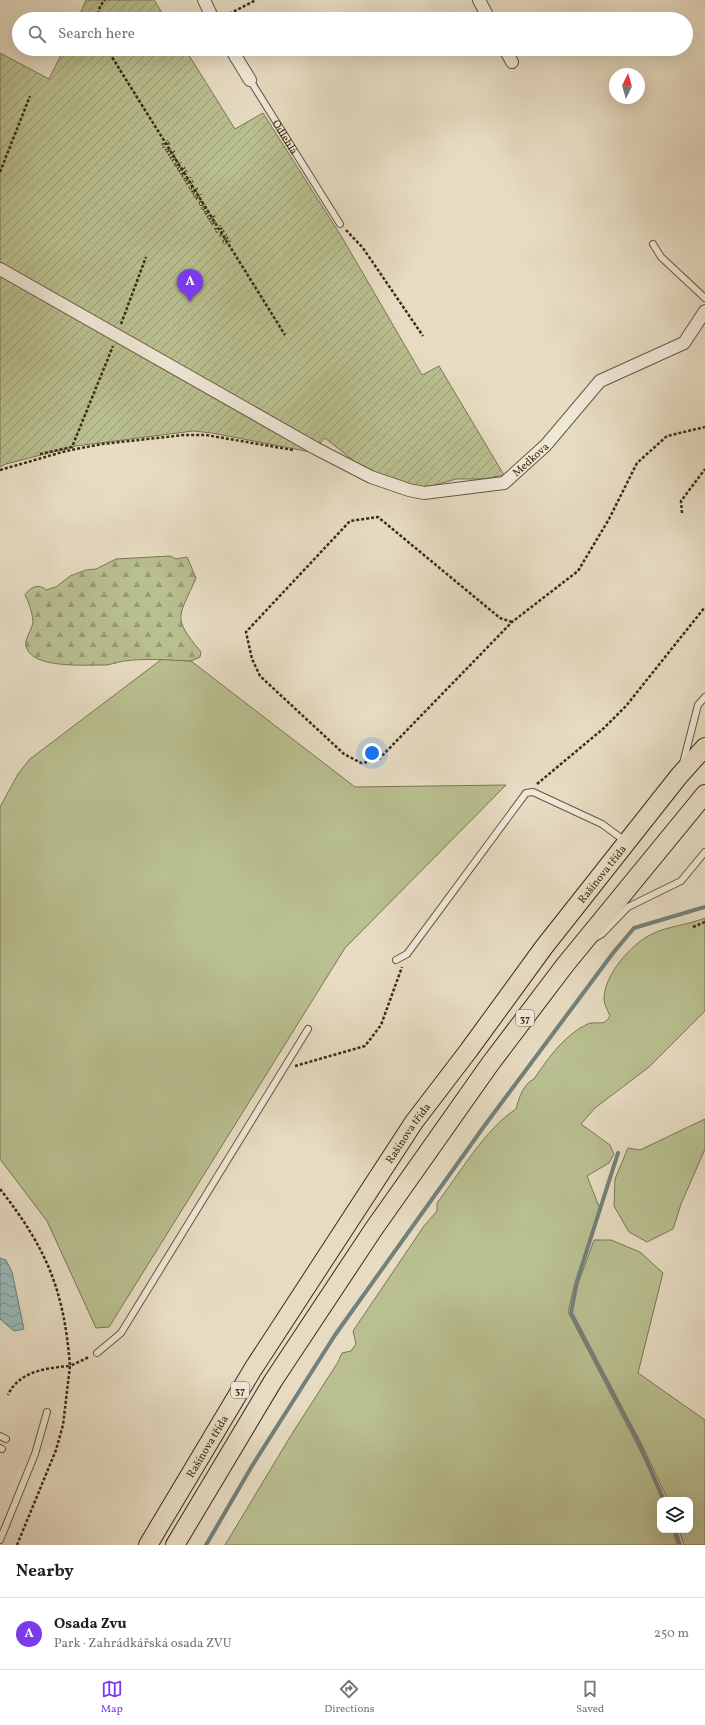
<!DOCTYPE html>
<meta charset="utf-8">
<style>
:root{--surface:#fff;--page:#f6f6f6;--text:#202124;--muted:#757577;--line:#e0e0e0;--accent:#7c3aed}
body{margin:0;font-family:Vollkorn,serif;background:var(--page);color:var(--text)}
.controls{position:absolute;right:12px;bottom:12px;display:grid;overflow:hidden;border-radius:8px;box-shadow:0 4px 16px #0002}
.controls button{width:36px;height:36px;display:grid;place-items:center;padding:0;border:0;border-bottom:1px solid var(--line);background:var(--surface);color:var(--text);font:20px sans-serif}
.compass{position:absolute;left:609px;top:68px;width:36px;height:36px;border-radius:50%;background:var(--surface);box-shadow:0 4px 16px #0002;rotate:5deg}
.you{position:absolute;left:372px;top:753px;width:14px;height:14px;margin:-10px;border:3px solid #fff;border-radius:50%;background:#1a73e8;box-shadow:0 0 0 6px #1a73e833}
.badge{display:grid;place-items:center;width:26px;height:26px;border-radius:50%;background:var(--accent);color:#fff;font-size:13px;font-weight:700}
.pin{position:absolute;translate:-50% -33px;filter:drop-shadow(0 1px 2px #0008)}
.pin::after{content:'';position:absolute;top:21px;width:14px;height:12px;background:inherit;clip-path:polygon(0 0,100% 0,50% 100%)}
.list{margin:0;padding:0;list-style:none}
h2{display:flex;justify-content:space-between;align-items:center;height:52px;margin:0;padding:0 16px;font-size:17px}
h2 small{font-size:13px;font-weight:400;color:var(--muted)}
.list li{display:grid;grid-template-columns:26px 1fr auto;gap:12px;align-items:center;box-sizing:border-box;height:72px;padding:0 16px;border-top:1px solid var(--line)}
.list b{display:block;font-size:15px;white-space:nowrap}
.list p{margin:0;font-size:13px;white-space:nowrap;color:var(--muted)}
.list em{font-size:13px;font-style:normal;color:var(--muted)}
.icon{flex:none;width:22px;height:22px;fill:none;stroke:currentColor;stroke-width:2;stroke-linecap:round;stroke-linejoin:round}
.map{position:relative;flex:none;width:705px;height:1545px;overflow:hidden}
.search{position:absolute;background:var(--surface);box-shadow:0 4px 16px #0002;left:12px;right:12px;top:12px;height:44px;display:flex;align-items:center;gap:10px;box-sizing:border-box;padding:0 14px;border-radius:22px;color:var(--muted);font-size:15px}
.sheet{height:124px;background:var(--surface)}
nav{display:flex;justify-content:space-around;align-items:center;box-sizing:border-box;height:56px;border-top:1px solid var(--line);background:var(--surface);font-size:11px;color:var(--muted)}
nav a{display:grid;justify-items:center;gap:2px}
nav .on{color:var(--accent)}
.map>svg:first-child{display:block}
</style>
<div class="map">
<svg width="705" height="1545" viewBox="0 0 705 1545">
<defs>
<pattern id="forest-firs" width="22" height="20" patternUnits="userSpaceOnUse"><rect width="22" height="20" fill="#b9bf90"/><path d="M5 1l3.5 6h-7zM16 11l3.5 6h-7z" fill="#989b75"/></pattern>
<pattern id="garden-furrows" width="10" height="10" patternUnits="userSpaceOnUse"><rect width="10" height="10" fill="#b9bf90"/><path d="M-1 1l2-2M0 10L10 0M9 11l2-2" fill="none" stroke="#989b75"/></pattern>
<pattern id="water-waves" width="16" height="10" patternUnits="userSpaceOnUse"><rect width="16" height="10" fill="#98baba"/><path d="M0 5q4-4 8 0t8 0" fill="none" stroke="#7d9796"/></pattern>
</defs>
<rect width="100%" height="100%" fill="#e7dcc2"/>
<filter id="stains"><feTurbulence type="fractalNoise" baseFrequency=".005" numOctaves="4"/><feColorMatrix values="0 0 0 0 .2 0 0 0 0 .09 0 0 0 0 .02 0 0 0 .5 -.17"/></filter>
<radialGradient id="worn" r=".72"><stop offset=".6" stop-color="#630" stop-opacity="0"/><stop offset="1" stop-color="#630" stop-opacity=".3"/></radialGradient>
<path fill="#b9bf90" stroke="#7a7654" d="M162,659L191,661L355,787L506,785L345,948L109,1327L96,1328L47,1221L0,1159V807L18,774L30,759Z
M705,918V1011L649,1067L595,1108L581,1124L610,1145L614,1154L609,1163L587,1176L600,1209L574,1287L568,1312L645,1460L662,1500H660V1530H673L677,1545H225L290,1437L338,1362L342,1353L351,1351L356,1344L353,1331L424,1226L437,1211V1203C460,1173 485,1129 516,1109C519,1098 523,1084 534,1079C547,1060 560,1041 580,1028C583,1027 588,1023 591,1023C601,1022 604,1026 610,1016C608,1011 604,1004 604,999C604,975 631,944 652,934C668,926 688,925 705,918Z
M705,1119V1149L681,1204L673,1229L647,1242L629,1232L614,1206L615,1179L628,1148L640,1150Z
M594,1240H611L640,1252L663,1273L638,1373L705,1420V1545H684L679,1530H690V1500H668L642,1445L579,1332L571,1311L578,1284Z"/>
<path fill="url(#forest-firs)" stroke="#7a7654" d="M170,556L176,559L187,557L196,578C179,618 171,616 201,652L200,657L191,661C169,660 146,658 124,661C117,662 108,666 101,665C83,665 35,668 27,649C22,640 33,630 33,621C32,612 29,602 25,595C30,587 39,583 46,590L56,587L70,576L86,570L96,569L116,559Z"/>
<path fill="url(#garden-furrows)" stroke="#7a7654" d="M86,0H154L166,19H78Z
M64,49H185L235,129L263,113L343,239L422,375L439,366L504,475L484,479H456L422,489L384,479L359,465L325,438L311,452L212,433L193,431L76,446L6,464L0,467V53L49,79Z"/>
<path fill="url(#water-waves)" stroke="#73817a" d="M0,1258L6,1260L12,1272L24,1329L14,1331L0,1319Z"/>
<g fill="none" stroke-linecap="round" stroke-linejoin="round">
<path stroke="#73817a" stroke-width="4" d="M618,1153L577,1281L571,1313L637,1439L664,1500
M675,1530L680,1545
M206,1545L252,1466L335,1335L485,1125L613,953L634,928L705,907"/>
<g stroke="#665843" stroke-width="8">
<g id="lane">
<path id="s2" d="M250,80L340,224"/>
<path d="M653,244L661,257L705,298"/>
<path d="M683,763L698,705L705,697"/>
<path d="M595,938L602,934L628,907L681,881L705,852"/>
<path d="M396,960L407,954L526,793L533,792L602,824L625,841"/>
<path d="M97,1353L121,1333L308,1029"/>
<path d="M0,1436L6,1439"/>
<path d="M0,1448L2,1449"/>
<path d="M0,1540L35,1454L47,1412"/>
</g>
</g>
<g stroke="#665843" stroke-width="14">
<g id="street">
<path d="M204,0L213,19"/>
<path d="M479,0L489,19"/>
<path d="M231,49L250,80"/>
<path d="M505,49L512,62"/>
<path id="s3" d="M0,269L315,448L371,477L409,490L424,493L504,483L546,445L600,381L684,343L705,311"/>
</g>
</g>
<g stroke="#3b2c19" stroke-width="20">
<g id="primary">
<path id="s4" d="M148,1545L253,1369L414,1122L469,1050L544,947L679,776L705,747"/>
<path d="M175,1545L273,1381L373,1230L490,1064L565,965L705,794"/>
</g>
</g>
<g stroke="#3b2c19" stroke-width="2.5" stroke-dasharray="3 2" stroke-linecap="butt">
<path d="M225,16L256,0"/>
<path d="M97,19L100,6L105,0"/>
<path id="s1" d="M107,49L285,335"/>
<path d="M0,172L30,96"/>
<path d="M346,230L363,248L423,336"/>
<path d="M121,324L146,257"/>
<path d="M40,454L72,447L113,346"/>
<path d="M0,470L66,451L102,444L184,435H206L293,450"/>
<path d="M682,513L681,501L705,469"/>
<path d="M512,622L500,618L378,517L350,521L246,632L252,659L260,676L344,754L361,763L378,760L512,622L578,571L609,519L637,463L667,436L705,427"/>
<path d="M537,784L604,728L626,706L705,607"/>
<path d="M693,927L705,922"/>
<path d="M295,1066L365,1046L381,1025L402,967"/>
<path d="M0,1189C47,1249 64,1290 70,1366C46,1368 19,1371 8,1395"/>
<path d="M17,1545L56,1450L63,1425L70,1366L89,1357"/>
</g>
<use href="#lane" stroke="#efe8d7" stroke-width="6"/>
<use href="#street" stroke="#efe8d7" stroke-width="12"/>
<use href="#primary" stroke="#e7dcc2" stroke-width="18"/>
</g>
<g text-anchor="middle" stroke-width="3" stroke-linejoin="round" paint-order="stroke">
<g fill="#efe8d7" stroke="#716452" stroke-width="1">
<rect x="516" y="1010" width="18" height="16" rx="3"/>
<rect x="231" y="1382" width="18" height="16" rx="3"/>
</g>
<g font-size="10" font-weight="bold" fill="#3b2c19">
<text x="525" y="1022">37</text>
<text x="240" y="1394">37</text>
</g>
<g font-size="11" fill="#3b2c19" stroke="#efe8d7">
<text dy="4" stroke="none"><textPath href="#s2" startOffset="67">Odlehlá</textPath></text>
<text dy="4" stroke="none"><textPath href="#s1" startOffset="169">Zahrádkářská osada ZVU</textPath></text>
<text dy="4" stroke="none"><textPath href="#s3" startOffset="597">Medkova</textPath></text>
<text dy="4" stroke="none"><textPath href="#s4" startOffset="811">Rašínova třída</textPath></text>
<text dy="4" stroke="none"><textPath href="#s4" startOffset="487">Rašínova třída</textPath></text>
<text dy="4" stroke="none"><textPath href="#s4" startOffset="115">Rašínova třída</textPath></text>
</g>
</g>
<rect width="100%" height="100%" filter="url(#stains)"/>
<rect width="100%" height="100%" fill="url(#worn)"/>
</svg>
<div class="controls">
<button><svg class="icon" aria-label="layers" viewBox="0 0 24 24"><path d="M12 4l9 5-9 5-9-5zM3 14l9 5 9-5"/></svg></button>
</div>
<svg class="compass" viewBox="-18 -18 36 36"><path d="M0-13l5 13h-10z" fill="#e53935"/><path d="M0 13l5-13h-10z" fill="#757577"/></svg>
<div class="you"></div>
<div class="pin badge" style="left:190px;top:302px">A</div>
<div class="search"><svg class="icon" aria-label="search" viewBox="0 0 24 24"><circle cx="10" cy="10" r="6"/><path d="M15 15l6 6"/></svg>Search here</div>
</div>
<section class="sheet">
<h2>Nearby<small></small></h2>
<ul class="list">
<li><span class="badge">A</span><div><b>Osada Zvu</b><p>Park · Zahrádkářská osada ZVU</p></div><em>250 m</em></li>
</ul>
</section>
<nav>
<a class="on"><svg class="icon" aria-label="map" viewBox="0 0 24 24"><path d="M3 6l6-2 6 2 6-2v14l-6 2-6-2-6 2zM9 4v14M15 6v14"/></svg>Map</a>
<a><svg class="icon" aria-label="directions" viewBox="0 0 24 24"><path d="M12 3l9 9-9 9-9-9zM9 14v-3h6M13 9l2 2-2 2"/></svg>Directions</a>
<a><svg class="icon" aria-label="saved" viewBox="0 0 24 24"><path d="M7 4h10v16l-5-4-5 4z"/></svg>Saved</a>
</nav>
